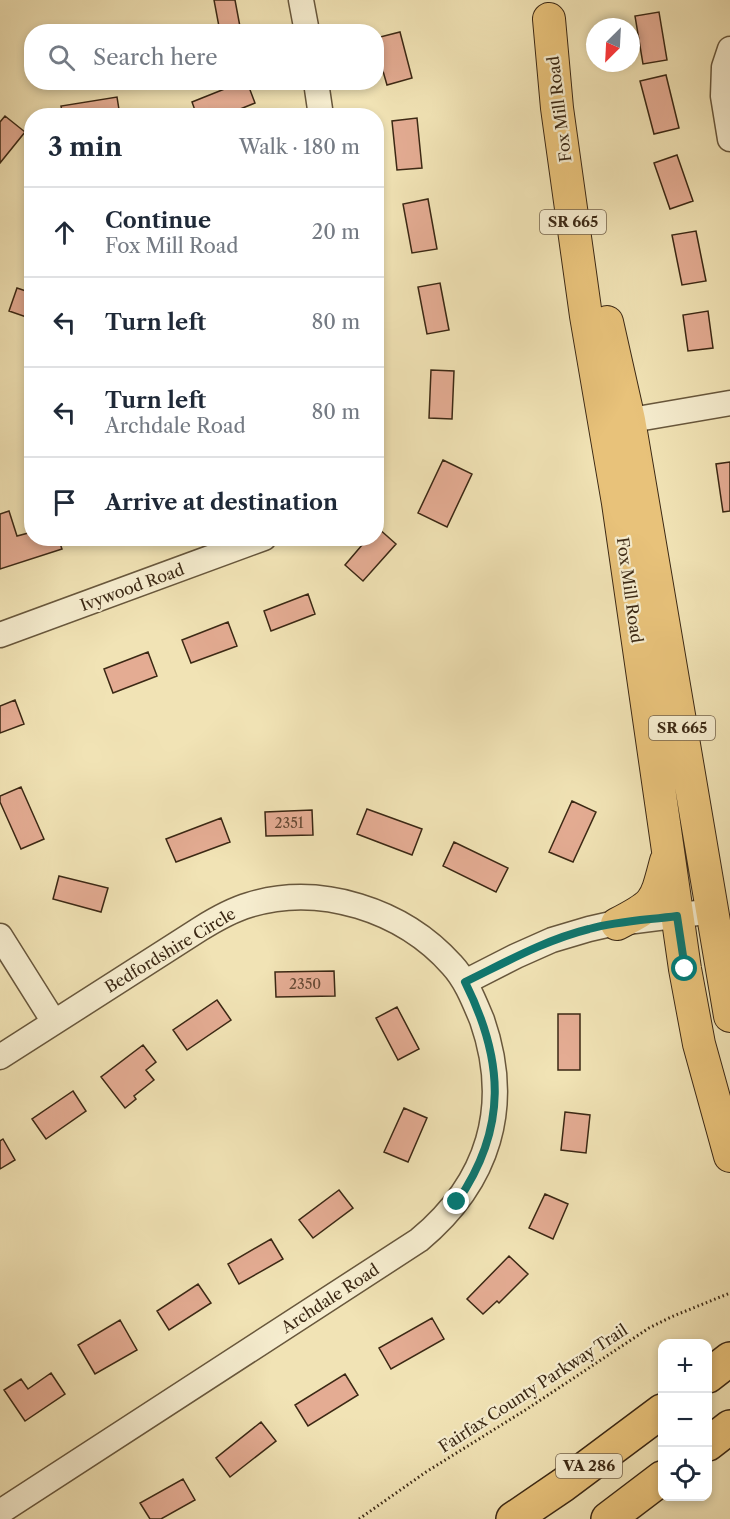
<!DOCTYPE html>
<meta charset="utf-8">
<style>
:root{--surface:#fff;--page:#f2f2f3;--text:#1f2937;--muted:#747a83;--line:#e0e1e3}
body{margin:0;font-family:"Libre Caslon Text",serif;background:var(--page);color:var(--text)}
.controls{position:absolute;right:18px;bottom:18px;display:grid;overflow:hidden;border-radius:12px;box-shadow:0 3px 9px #0003}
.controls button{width:54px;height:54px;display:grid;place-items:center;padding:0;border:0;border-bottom:2px solid var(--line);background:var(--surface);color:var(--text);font:30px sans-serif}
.compass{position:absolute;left:586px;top:18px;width:54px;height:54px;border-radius:50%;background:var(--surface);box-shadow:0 3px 9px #0003;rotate:204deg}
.stop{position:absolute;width:18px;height:18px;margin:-14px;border:4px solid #0f766e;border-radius:50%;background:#fff}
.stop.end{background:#0f766e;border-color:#fff;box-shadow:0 2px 6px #0008}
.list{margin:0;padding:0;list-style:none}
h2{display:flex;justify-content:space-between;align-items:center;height:78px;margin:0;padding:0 24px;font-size:26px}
h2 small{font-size:20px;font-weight:400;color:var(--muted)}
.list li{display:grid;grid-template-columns:39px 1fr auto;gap:18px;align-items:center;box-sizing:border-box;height:90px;padding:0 24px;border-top:2px solid var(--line)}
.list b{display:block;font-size:22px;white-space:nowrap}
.list p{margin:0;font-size:20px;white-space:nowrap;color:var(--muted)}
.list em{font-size:20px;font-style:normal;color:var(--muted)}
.icon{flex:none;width:33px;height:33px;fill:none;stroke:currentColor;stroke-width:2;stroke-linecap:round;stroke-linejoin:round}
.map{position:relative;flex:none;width:730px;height:1519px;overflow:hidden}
.search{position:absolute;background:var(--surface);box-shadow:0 3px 9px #0003;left:24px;top:24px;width:360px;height:66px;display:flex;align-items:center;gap:15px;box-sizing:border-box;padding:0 21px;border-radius:24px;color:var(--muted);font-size:22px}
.panel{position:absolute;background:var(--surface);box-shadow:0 3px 9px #0003;left:24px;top:108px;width:360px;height:438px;border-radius:24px}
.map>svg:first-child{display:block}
</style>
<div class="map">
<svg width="730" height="1519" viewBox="0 0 730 1519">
<rect width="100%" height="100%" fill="#f1e3b5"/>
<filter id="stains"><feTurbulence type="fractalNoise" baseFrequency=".00333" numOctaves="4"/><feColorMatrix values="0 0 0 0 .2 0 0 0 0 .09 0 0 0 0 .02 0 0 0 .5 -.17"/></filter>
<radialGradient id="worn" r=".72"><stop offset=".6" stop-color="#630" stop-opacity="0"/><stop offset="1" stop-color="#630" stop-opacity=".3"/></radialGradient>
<path fill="#e4ac93" stroke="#3b2814" stroke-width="1.5" d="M214,0H235L241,32H220Z
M659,12L667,60L643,64L635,16Z
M400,32L412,78L387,85L376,47V38Z
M666,75L679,128L654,134L640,81Z
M242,82H247L255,103L223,116H197L192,102Z
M117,97L120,116H63L61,106Z
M5,116L25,132L0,163V122Z
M417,118L422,168L397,170L392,121Z
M677,155L693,201L670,209L654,163Z
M428,199L437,249L412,253L403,204Z
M696,231L706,281L682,285L672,235Z
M440,283L449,330L427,334L418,287Z
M17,288L32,293V319L9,311Z
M708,311L713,348L688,351L683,315Z
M431,370L454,371L452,419L429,418Z
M443,460L472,474L447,527L418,513Z
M730,462V511L723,512L716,464Z
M9,511L17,536L32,532V538H58L62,549L0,569V514Z
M378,528L396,544L363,581L345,565L368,538H376Z
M308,594L315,614L271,631L264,611Z
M228,622L237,646L191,663L182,640Z
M148,652L157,676L113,693L104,669Z
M15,700L24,724L0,733V706Z
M21,787L44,839L21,849L0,802V796Z
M572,801L596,812L573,862L549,852Z
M367,809L422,829L412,855L357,834Z
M312,810L313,835L266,836L265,812Z
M221,818L230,842L176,862L166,839Z
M454,842L508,868L496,892L443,866Z
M59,876L108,888L101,912L53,899Z
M334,971L335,996L276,997L275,972Z
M217,1000L231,1020L187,1050L173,1030Z
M397,1007L419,1049L398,1060L376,1018Z
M558,1014H580V1070H558Z
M143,1045L156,1062L146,1070L154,1080L134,1096L136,1099L125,1108L101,1077Z
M73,1091L86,1111L46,1139L32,1119Z
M404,1108L427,1118L408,1162L384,1152Z
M565,1112L590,1115L586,1153L561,1150Z
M3,1139L15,1160L0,1169V1141Z
M339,1190L353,1208L313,1238L299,1220Z
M545,1194L568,1204L553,1239L529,1228Z
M271,1239L283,1259L239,1284L228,1264Z
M509,1256L528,1274L499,1303L497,1301L483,1314L467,1299Z
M198,1284L211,1303L169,1330L157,1311Z
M432,1318L444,1339L391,1369L379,1348Z
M120,1320L137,1350L95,1374L78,1345Z
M51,1373L65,1394L25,1421L4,1390L21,1379L28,1389Z
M345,1374L358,1395L308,1426L295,1405Z
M261,1422L276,1441L230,1477L216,1458Z
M183,1479L195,1500L161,1519H150L140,1503Z"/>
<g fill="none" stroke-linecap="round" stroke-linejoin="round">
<g stroke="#68573c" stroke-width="27">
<path id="minor" d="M301,0L307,32
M730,49L724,67L723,96L730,139
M316,82L321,116
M614,423L730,403
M0,635L264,538
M0,936L54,1022
M465,982L516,956L552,940L589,929L611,924L713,911
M0,1057L200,929C216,919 232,910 249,905C320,883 403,910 452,965C466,980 474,1001 482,1020C512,1106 489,1182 419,1240L0,1512"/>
</g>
<g stroke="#3b2814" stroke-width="34">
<path id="major" d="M549,19L557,108L586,316L618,503L685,969L699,1044L730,1156
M607,322L629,420L730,1016
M617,924C656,904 655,903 666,861"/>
</g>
<g stroke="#3b2814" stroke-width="36">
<path id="highway" d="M708,1376L730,1359
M708,1444L730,1427
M513,1519L563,1485L662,1411
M608,1519L662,1478"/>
</g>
<path stroke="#3b2814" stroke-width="3" stroke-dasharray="1.5 3" stroke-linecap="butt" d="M359,1519L426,1472L527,1409L649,1328L671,1317L730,1293"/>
<use href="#minor" stroke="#f6edcf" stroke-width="24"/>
<use href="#major" stroke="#e8c27a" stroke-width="32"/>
<use href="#highway" stroke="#e8c27a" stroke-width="33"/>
</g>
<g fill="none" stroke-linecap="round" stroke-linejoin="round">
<path stroke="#0f766e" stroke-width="8" d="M457,1202C508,1128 504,1060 465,982C506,962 545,940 589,929C618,921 648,920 677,916L685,969"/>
</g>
<g text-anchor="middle" stroke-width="4.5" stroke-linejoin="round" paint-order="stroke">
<g font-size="14" fill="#654934">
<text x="289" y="828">2351</text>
<text x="305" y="989">2350</text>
</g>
<g fill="#f6edcf" stroke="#73634c" stroke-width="1.5">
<rect x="540" y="210" width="66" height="24" rx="4.5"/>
<rect x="649" y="716" width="66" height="24" rx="4.5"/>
<rect x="556" y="1454" width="66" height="24" rx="4.5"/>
</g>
<g font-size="15" font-weight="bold" fill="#3b2814">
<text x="573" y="227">SR 665</text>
<text x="682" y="733">SR 665</text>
<text x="589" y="1471">VA 286</text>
</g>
<g font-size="16" fill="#3b2814" stroke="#f6edcf">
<text transform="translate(559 109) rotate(-97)" y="6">Fox Mill Road</text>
<text transform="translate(132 587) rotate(-20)" y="6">Ivywood Road</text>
<text transform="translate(630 590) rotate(82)" y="6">Fox Mill Road</text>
<text transform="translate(170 950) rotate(-31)" y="6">Bedfordshire Circle</text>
<text transform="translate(330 1298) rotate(-33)" y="6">Archdale Road</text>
<text transform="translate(533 1388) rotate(-33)" y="6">Fairfax County Parkway Trail</text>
</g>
</g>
<rect width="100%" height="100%" filter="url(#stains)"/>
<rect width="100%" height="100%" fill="url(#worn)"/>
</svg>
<div class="controls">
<button>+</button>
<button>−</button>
<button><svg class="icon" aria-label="locate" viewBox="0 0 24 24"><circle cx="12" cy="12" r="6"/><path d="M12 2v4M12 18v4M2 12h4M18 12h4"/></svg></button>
</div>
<svg class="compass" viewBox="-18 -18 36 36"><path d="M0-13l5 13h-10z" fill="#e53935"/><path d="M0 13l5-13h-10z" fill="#747a83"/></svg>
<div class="stop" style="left:685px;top:969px"></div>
<div class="stop end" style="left:457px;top:1202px"></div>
<div class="search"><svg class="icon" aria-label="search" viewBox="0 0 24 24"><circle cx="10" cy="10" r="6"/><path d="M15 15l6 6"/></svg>Search here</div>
<section class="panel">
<h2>3 min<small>Walk · 180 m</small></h2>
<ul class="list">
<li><svg class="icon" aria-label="ahead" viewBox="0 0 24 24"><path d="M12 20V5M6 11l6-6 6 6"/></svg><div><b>Continue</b><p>Fox Mill Road</p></div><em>20 m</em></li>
<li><svg class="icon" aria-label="left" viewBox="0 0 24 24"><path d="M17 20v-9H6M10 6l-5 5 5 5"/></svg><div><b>Turn left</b></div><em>80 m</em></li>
<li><svg class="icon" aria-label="left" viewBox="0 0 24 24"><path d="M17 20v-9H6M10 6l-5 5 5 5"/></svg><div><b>Turn left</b><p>Archdale Road</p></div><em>80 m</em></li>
<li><svg class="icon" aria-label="arrive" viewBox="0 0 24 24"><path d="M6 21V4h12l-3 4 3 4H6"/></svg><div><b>Arrive at destination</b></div></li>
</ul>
</section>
</div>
